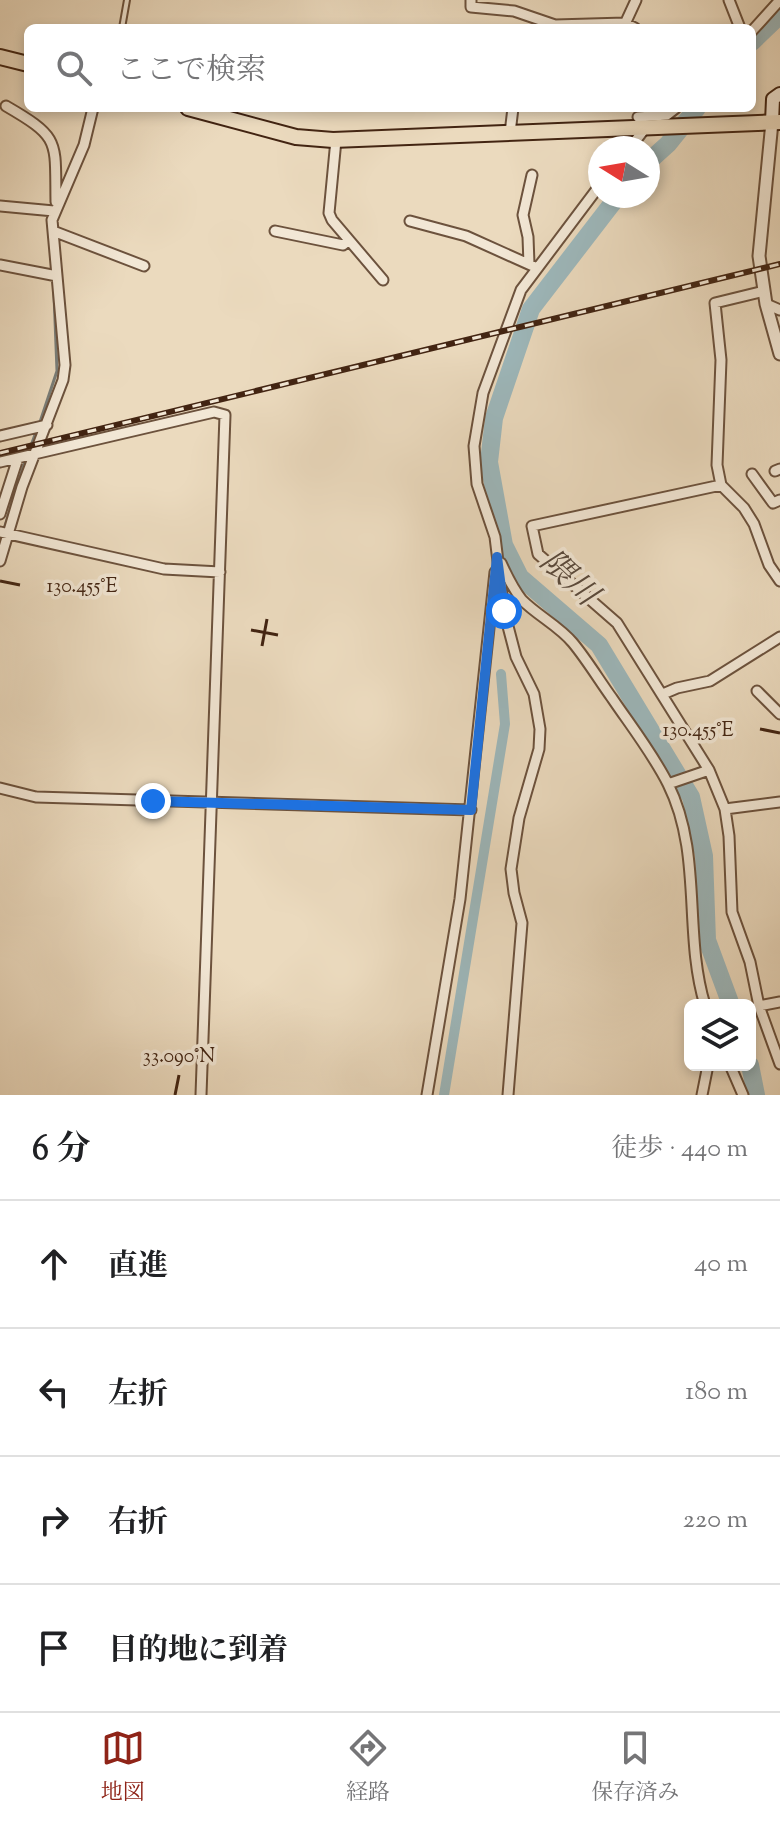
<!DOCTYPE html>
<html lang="ja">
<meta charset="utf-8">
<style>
:root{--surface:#fff;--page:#f2f2f2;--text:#202124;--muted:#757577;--line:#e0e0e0;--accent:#8f2418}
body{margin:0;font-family:"Sorts Mill Goudy","Noto Serif JP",serif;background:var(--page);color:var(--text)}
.controls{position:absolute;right:24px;bottom:24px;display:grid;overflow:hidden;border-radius:12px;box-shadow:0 4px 12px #0003}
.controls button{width:72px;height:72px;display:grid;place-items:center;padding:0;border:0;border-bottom:2px solid var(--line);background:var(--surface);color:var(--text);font:40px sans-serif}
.compass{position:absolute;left:588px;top:136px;width:72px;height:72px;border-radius:50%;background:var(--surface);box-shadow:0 4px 12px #0003;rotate:281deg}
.stop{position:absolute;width:24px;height:24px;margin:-18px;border:6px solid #1a73e8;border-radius:50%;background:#fff}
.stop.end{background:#1a73e8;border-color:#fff;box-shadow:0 2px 8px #0008}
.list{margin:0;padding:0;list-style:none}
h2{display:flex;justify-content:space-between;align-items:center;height:104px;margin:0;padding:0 32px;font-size:34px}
h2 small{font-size:26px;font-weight:400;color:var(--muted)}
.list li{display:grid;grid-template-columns:52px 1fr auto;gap:24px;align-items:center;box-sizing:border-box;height:128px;padding:0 32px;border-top:2px solid var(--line)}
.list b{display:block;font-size:30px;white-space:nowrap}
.list em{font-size:26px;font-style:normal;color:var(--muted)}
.icon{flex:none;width:44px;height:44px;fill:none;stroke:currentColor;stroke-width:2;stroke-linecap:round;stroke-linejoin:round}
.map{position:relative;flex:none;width:780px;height:1095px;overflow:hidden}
.search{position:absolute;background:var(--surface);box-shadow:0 4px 12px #0003;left:24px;right:24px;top:24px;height:88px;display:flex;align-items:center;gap:20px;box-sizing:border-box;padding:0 28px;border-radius:12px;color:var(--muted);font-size:30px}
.sheet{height:616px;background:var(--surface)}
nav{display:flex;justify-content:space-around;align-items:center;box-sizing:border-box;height:112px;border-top:2px solid var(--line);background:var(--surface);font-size:22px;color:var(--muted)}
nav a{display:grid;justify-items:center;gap:4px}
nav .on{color:var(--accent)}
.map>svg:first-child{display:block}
</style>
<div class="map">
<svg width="780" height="1095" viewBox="0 0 780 1095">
<rect width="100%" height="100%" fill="#ebdabe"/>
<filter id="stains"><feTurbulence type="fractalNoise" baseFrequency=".0025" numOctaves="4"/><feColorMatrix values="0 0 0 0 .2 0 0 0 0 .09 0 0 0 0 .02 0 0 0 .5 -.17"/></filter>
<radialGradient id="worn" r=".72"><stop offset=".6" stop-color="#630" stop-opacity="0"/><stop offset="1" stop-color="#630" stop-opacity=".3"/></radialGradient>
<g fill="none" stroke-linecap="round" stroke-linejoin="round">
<path stroke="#797d78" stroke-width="3" d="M39,425L57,371L54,294
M29,451L36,432
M0,542L26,458"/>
<path stroke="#9db8bc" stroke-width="10" d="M444,1095L505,724L501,674"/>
<path stroke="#9db8bc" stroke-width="18" d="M752,42L780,15
M648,162L668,144L697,108
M618,196L531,309L494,418L489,462L504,545L520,577L599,645L691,797L704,856L707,940L731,1005
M750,1065L756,1095"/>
<g stroke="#6c523d" stroke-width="8">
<path id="service" d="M122,28L127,0"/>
</g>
<g stroke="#6c523d" stroke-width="13">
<path id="minor" d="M471,0V7L514,11L555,25L625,23L635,28
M729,0L740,28
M624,26L636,0
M752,31L780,0
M6,106C61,138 55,140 56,202
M638,117L667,115L676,108
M510,133L513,108
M336,140L329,213L332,220L383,280
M630,148L646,127
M0,206L54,211
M410,221L466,236L535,267
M53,231L144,266
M275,231L343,245L349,240
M529,264L528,237L523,215L532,175
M0,265L57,276
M764,291L715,303L721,360L717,465L721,485L744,508L754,524L769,565L780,581
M766,304L780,310
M0,436L47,425
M0,462L214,412L225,415L201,1095
M775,471L780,469
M752,474L773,503L780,500
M721,485L532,526L538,554L617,623L709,770L725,809L729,836L732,912L750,962L759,1006L780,1064
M0,514L18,458
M0,532L164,569L220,572
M0,561L22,487L63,380L65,365L52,220L84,145L93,108
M501,563C507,576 513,589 522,600C538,616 559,626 573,643C587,660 599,680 612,698C631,726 653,754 668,784C703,854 683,933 705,1005
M757,691L780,714
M663,694L677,688L710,681L780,637
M668,784L709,770
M0,788L36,797L471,810
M725,809L780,802
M759,1006L780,1002
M730,1065L743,1095
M427,1095L460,899L495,572
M508,1095L522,923L514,893L511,869L519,818L539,749L540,729L534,694L516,657L504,611L495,537L477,484L474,446L483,393L521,290L600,185
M702,1095L708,1065"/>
</g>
<g stroke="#6c523d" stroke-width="15">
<path id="tertiary" d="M772,122L759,256L766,304L780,354"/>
</g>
<g stroke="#422412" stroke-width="16">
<path id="secondary" d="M772,122L773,99L780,94"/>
</g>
<g stroke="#422412" stroke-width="18">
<path id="trunk" d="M0,57L28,64
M188,108L296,137L333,140L780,122"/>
</g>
<use href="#service" stroke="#f2e7d5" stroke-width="4"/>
<use href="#minor" stroke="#f2e7d5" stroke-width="9"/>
<use href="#tertiary" stroke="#f2e7d5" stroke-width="11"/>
<use href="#secondary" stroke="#f2e7d5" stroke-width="12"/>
<use href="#trunk" stroke="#ebdabe" stroke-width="14"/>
<g stroke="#422412" stroke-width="6">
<path id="rail" d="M0,453L780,264"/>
</g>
<use href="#rail" stroke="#f2e7d5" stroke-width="3" stroke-dasharray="9" stroke-linecap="butt"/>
</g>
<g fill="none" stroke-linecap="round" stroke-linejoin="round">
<path stroke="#1a73e8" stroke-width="10" d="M153,801L471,810L497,557L504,611"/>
</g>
<path fill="none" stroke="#422412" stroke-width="3" d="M0,581L20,585M251,630L278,635M262,646L267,619M760,729L780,733M175,1095L179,1075"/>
<g text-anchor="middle" stroke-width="7" stroke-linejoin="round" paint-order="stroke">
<g font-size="32" font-style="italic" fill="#59493c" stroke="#f2e7d5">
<text transform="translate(570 577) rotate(43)" y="11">隈川</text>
</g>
</g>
<g font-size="20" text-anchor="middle" fill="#422412" stroke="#f2e7d5" stroke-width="7" stroke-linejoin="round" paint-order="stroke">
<text x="82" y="592">130.455°E</text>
<text x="698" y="736">130.455°E</text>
<text x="179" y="1062">33.090°N</text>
</g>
<rect width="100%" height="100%" filter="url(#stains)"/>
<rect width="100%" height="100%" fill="url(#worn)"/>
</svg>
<div class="controls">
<button><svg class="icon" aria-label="layers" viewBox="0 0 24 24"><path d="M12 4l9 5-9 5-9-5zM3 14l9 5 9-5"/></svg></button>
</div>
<svg class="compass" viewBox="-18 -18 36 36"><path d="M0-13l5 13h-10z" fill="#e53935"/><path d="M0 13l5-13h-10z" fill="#757577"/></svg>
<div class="stop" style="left:504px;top:611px"></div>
<div class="stop end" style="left:153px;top:801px"></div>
<div class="search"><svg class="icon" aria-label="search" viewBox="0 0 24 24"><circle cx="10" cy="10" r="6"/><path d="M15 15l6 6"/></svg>ここで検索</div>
</div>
<section class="sheet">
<h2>6 分<small>徒歩 · 440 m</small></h2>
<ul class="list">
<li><svg class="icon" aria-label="ahead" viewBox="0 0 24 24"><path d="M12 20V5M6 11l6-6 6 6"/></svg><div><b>直進</b></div><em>40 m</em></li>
<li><svg class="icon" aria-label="left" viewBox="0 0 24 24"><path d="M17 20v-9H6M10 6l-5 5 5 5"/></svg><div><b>左折</b></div><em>180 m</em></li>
<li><svg class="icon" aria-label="right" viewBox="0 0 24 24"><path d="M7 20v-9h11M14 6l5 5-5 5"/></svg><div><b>右折</b></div><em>220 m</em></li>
<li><svg class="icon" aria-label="arrive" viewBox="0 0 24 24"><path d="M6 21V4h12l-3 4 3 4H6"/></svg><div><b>目的地に到着</b></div></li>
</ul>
</section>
<nav>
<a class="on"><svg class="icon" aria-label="map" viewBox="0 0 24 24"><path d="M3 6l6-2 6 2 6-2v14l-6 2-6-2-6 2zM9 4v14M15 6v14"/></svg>地図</a>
<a><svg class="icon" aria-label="directions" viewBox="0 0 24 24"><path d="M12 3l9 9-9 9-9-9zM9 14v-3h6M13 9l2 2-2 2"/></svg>経路</a>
<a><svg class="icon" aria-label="saved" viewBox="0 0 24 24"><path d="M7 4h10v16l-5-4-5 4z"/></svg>保存済み</a>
</nav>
